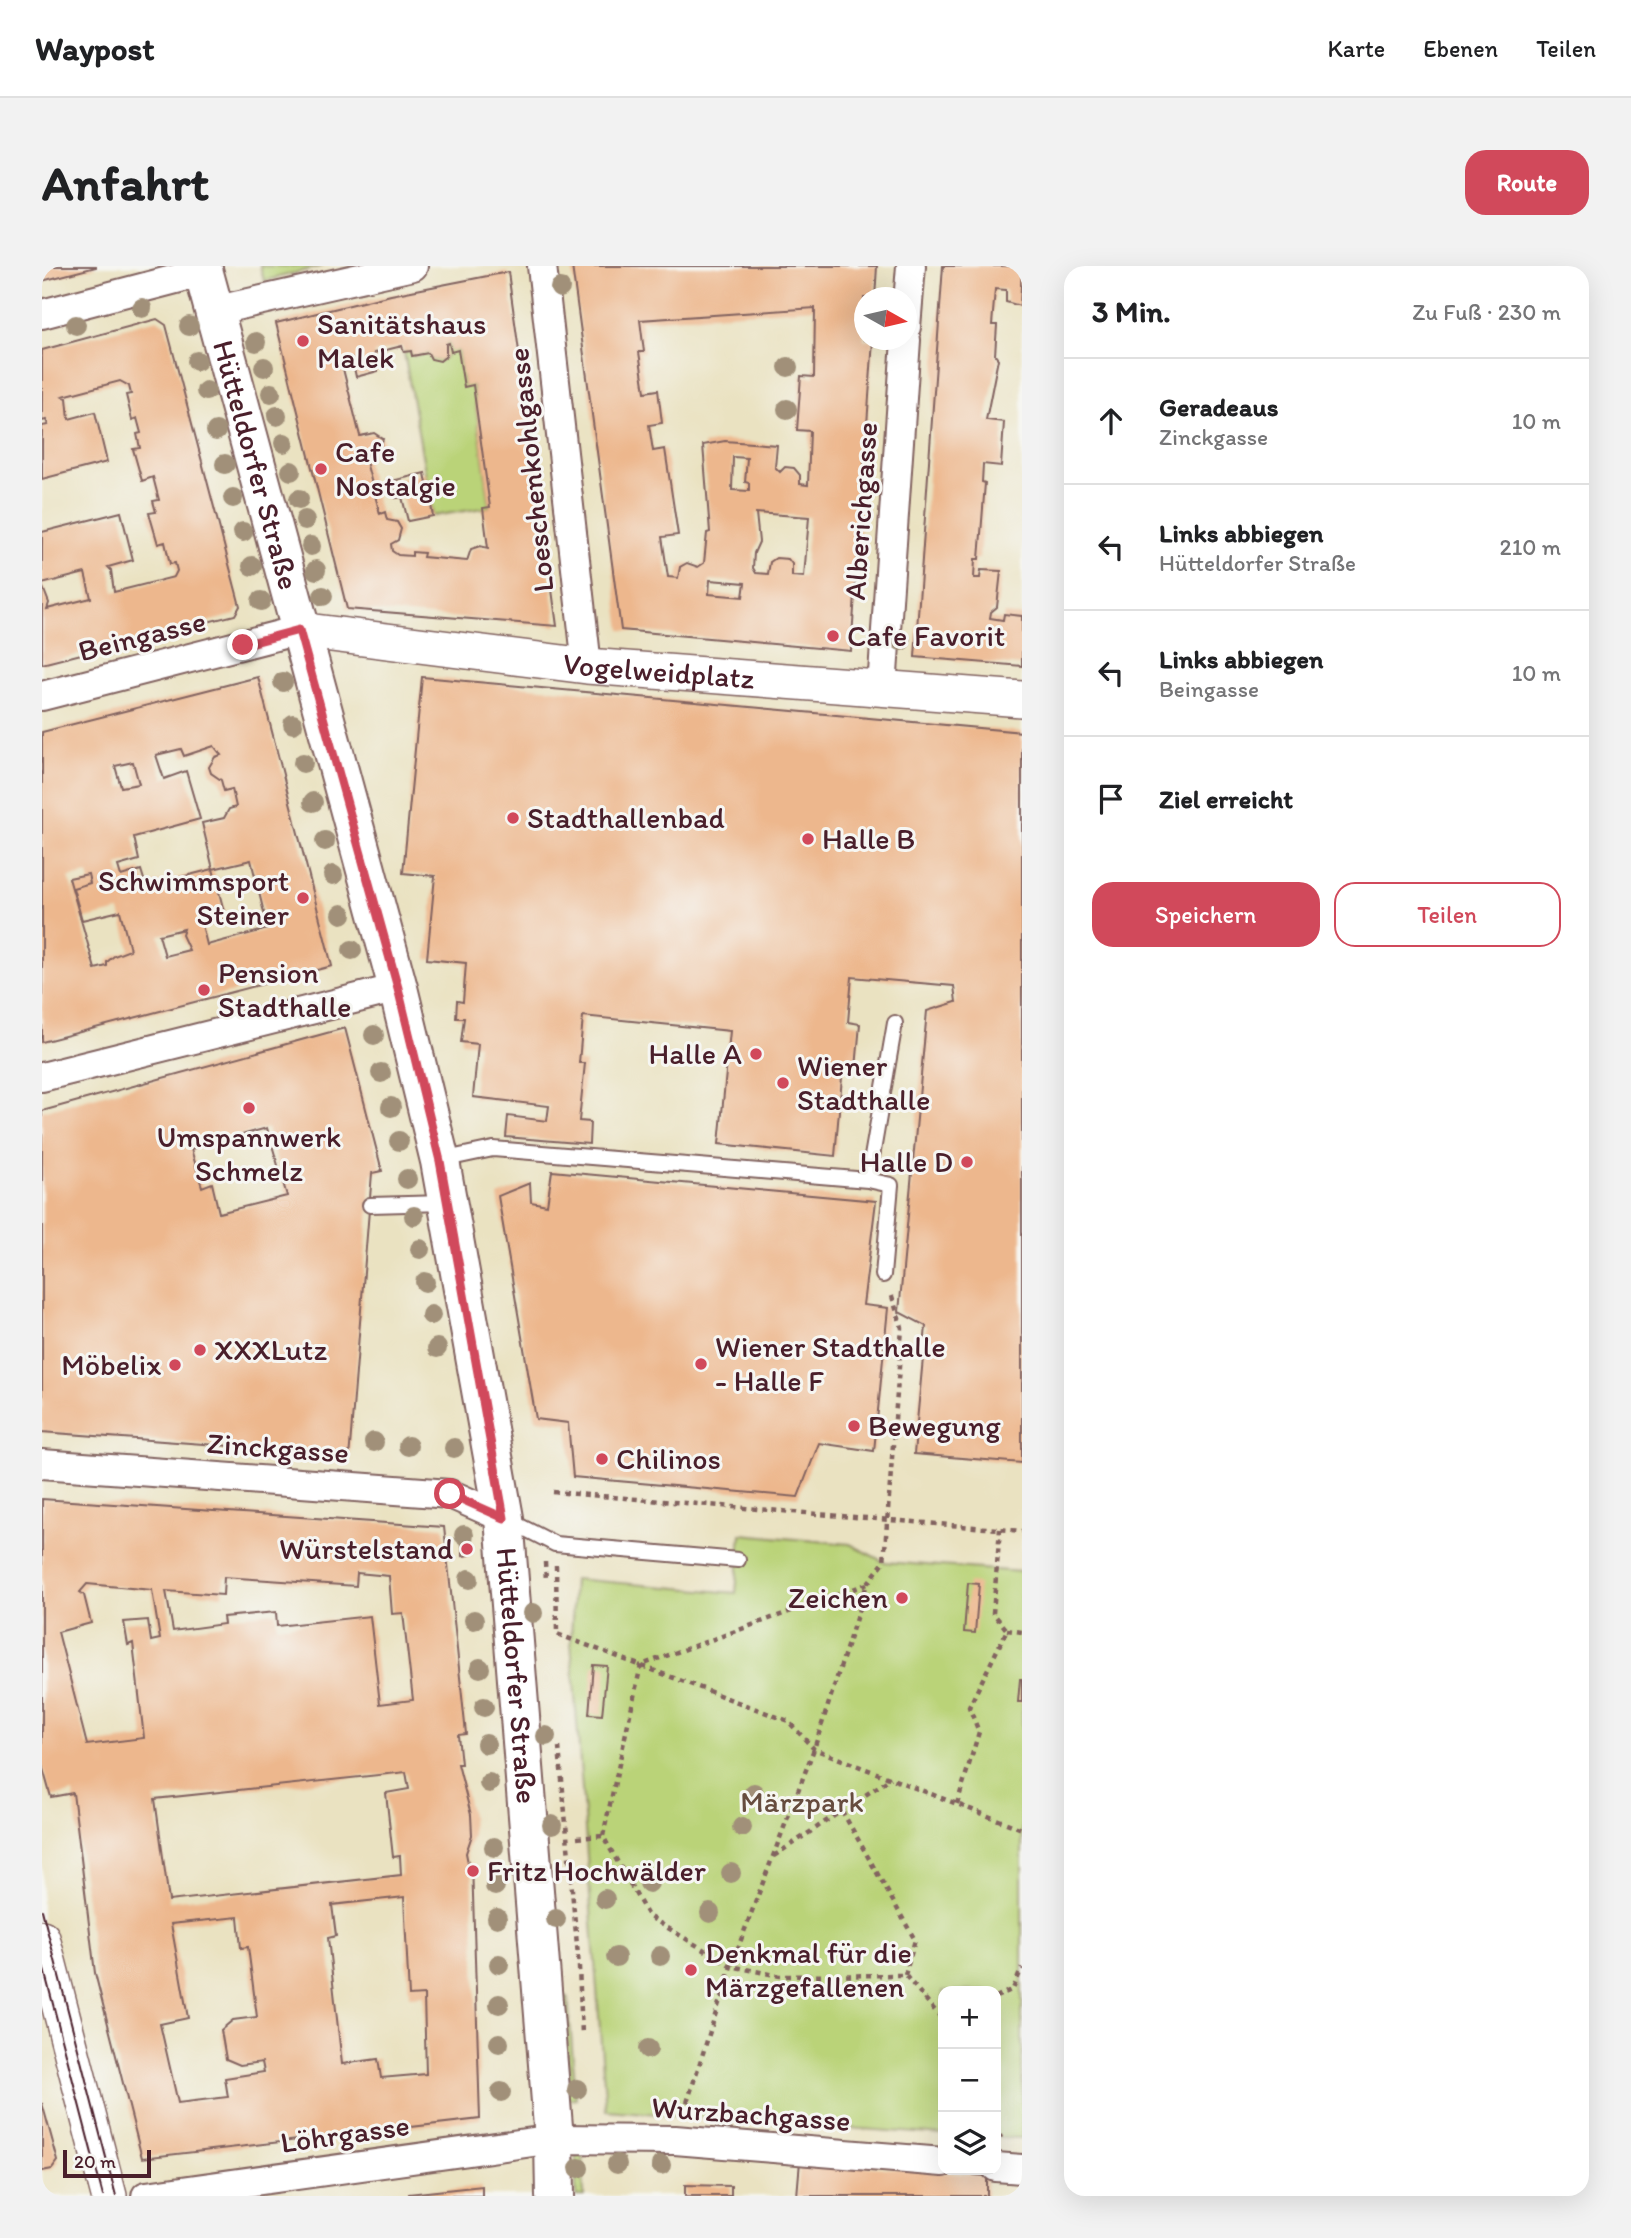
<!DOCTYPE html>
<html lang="de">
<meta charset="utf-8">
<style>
:root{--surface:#fff;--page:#f2f2f2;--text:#202124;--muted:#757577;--line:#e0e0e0;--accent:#d1495b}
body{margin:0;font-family:Itim,sans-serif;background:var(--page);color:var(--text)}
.controls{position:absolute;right:21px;bottom:21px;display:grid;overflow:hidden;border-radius:14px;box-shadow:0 7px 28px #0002}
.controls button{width:63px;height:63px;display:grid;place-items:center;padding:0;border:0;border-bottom:2px solid var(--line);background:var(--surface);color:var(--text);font:35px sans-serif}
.compass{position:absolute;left:812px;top:21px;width:63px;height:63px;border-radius:50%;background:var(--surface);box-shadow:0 7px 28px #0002;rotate:98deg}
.scale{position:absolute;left:21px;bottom:18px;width:88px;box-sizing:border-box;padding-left:7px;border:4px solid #4a1f2b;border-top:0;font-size:19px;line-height:24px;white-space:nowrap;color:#4a1f2b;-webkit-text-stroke:5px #f6f6f2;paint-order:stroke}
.stop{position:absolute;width:21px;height:21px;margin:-16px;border:5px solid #d1495b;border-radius:50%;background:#fff}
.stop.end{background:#d1495b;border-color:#fff;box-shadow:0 2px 7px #0008}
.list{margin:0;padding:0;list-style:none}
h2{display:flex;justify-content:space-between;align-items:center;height:91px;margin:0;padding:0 28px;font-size:30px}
h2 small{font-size:23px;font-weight:400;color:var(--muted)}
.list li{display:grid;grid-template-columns:46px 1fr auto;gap:21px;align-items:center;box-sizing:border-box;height:126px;padding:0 28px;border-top:2px solid var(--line)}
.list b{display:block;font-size:26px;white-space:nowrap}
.list p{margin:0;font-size:23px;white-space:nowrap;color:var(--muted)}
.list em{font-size:23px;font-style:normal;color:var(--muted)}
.actions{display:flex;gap:14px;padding:21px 28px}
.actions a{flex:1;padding:16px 0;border:2px solid var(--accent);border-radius:21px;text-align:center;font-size:24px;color:var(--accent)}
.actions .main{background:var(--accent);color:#fff}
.icon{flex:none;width:38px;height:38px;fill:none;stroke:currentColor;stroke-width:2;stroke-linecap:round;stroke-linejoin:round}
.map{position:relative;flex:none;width:980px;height:1930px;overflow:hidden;border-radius:21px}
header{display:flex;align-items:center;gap:42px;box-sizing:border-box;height:98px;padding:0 35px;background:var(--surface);border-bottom:2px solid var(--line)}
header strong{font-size:33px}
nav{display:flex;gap:38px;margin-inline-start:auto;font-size:24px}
.intro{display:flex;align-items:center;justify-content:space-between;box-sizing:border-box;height:168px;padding:0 42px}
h1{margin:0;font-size:49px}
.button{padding:18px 32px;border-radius:21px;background:var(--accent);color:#fff;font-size:24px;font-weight:700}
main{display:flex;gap:42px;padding:0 42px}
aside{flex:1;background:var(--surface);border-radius:21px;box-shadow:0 7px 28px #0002}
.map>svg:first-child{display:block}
</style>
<header>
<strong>Waypost</strong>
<nav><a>Karte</a><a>Ebenen</a><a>Teilen</a></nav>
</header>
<div class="intro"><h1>Anfahrt</h1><a class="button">Route</a></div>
<main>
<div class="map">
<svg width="980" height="1930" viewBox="0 0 980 1930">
<rect width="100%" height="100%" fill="#f6f6f2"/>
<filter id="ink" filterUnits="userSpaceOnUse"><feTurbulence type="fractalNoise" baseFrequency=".0143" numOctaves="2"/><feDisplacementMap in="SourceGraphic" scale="14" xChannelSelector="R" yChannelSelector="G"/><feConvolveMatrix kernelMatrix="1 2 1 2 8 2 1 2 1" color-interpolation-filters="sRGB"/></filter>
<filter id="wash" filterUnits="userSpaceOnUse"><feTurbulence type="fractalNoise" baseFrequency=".00686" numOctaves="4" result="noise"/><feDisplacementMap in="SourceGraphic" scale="28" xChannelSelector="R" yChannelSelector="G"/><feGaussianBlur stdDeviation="1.57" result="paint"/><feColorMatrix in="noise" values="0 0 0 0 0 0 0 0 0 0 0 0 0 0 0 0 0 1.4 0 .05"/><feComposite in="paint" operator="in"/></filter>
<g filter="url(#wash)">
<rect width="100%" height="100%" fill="#eae2c1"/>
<path fill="#bad378" stroke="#827952" stroke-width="2" d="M218,0H280L222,15Z
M407,77L409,85L416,84L422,120L431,119L448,241L391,250L362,86L369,85L371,90L386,87L389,93L398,95L404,90V78Z
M699,1268L808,1278L842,1296L980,1306V1872L954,1871V1725H901V1869L564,1844L529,1376L532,1313L694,1327Z
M515,1731H526L534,1832L524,1833L523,1816L528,1815L522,1747L517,1746Z
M540,1885L542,1930H534V1888Z"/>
<g id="blocks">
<path fill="#edb78d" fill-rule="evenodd" d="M0,0H54V1L0,15Z
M530,0H835L833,32H822V74H831L809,385L579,364ZM773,42L772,111L759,110L755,164L768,165L766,219L758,218V209L752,202L743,201L738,206L733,201L735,179L683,175L661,179L668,266L665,267L662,297L656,301L645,297L638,301L636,312L626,311L620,271L636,269L623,183L611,185L607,159L620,157L616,124L603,126L597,86H602L598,54ZM691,191L705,192L703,216L707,217V225L690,224ZM714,247L767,251L762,311L750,310V298L746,293L734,292L728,296L726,308L714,307L711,302L712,287L717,276ZM668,314L703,317L701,331L667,328Z
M901,0H980L978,40L964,36V24L953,23L950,59H955L953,89L956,93L944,154L962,156L959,200L941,198L940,216L943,217L937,293H933L932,312H938L939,304L959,305L955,341L949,346L948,352L961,354L962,348L980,350V400L873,391Z
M466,6L515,360L305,343L234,57L349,29ZM407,77L409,86L416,84L422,121L431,119L448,241L441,242L446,282L438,280L429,283L425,295L381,291L382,287L370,286V290L356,289L350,285L349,278L356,274L359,263L355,256L345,254L343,246L338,248L322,188L337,184L341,173L332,167L318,170L299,95L310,92L314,111L336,105L332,87L360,80L362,86L369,85L370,90L386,87L389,93L398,95L404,90V78Z
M115,53L124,59L198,340L193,349L0,398V319L7,337L5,343L49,332L43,307L0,318V266L79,246L91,294L66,301L69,304L72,326L132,311L135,305L133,297L128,298L123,276L116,278L107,247L114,246L111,235L117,234L111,211L100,215L91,183L98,182L95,168L99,167L95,152L90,154L84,129L89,128L87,120L78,115L21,130L25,132L27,153L53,146L65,196L0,213V160L6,159L4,154L0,155V84Z
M383,207L391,250L366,255L360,231L354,232L350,215Z
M216,411L290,700L0,776V466ZM172,480L179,489L173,491L167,501L169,507L179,514L182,525L190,523L194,541L187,543L182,552L160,557L171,603L209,594L226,663L165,679L160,659L184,653L171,603L104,620L99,604L79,610L76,600L97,594L92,571L158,553L144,505L122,513L114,489L139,483L142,490ZM91,496L97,518L79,521L73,500ZM46,608L48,617L31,622L40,654L78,645L88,684L72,690L65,696V700L53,703L27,612ZM142,663L140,669L147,684L123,690L117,669Z
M380,411L980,466V1197L872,1188L884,1060L857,1046L885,745L914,736L912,720L810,711L806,756L818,758L814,802L801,800L793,890L677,878L688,765L541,750L537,797H543L537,855L548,856L547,878L464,871L466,850L505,855L507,840L431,831L436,778L419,776L422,752H414L415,735L421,736L424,697L385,693L393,610L361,607Z
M303,762L340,905L330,907L307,1193L268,1191V1186L0,1166V845ZM225,862L245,930L177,947L170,917L160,921L149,883Z
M510,905L834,935L821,1039L846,1042L832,1185L777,1177L756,1231L531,1211L526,1157L494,1153L456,930L488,917L489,936L505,939Z
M0,1233L402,1261L424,1468L416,1469L419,1498H416L429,1549L430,1569L424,1587L426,1597H430L438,1853L100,1892L53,1707L31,1527L9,1531L0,1499ZM315,1307L347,1310L350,1348L361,1347L371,1434L338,1438L328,1350L235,1360L234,1346L181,1351L182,1358L131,1365L124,1325L181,1329L182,1311L314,1320ZM45,1318L110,1324L118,1373L109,1375L106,1354L82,1356L86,1379L91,1377L102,1472L45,1479L16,1366L49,1357L42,1329L38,1326ZM364,1506L367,1523L344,1527L351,1591L358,1590L359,1609L127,1635L113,1533ZM362,1631L367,1730L382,1729L384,1808L339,1812L336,1793L300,1798L286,1672L294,1670L290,1639ZM196,1651L199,1682L206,1681L215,1751L191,1754L179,1764L184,1793L198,1799L220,1796L222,1806L183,1812L186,1831L136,1837L118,1758L146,1752L129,1658Z
M427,1277L428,1289L421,1290L420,1278Z
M926,1317L937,1318L933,1367L922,1366Z
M551,1399L565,1400L560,1449L547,1448Z
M978,1413H980V1436H976Z
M0,1837L16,1895L10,1903L0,1905Z
M758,1895L945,1910V1930H755Z
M643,1919L689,1920V1930H643Z
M440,1920V1930H367V1928Z"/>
</g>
</g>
<g filter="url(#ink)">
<use href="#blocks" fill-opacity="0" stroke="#826360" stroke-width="2"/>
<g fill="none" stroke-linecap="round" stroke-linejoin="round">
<g stroke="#826360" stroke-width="18">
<path id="service" d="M399,894L451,883L826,914
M328,939L403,937
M841,1009L849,919L826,914L853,757
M466,1254L513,1278L696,1294"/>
</g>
<g stroke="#826360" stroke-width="32">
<path id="minor" d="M500,0L545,400
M171,45L371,0
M0,48L161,6
M864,61L869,0
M840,422L864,74
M0,430L257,364
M0,811L356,722
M0,1198L408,1228L462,1252
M954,1901L980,1903
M104,1930L512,1873L633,1874L901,1896"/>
</g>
<g stroke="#826360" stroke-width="38">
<g id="tertiary">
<path id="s1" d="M257,364L545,400L980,433"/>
<path d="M0,1672L67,1930"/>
</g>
</g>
<g stroke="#826360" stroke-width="42">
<g id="secondary">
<path id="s2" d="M160,0L356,722L398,895L462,1252L512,1873L513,1930"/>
</g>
</g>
<path stroke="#826360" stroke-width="4.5" stroke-dasharray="5 5" stroke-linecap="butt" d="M511,1226L980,1265
M503,1296L504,1315
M514,1299L515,1368L746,1455L772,1483L980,1563
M825,1318L599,1399L561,1570L606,1650L689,1700L738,1710L863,1709L901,1754
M965,1364L980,1366
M517,1481L537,1701L540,1768
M915,1538L937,1466L927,1441L965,1364L951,1347L958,1263
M800,1545L873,1674L863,1709
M535,1572L561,1570
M732,1590L849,1512
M954,1731L971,1723L980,1702
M642,1846L689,1700L772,1483L825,1318L842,1296L860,1062L849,1027
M954,1860L959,1872"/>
<use href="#service" stroke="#fff" stroke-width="14"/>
<use href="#minor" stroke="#fff" stroke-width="28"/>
<use href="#tertiary" stroke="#fff" stroke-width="35"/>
<use href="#secondary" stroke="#fff" stroke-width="38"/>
<path stroke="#4a1f2b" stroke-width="2" d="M0,1644L74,1930
M0,1696L61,1930"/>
</g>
<g fill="#a19079">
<circle cx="518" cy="22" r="10"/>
<circle cx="100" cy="42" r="10"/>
<circle cx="34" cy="59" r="10"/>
<circle cx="147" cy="60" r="10"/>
<circle cx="214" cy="76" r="10"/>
<circle cx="155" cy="95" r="10"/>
<circle cx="222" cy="101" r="10"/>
<circle cx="746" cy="101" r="10"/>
<circle cx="164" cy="125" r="10"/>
<circle cx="229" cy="127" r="10"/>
<circle cx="745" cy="143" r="10"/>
<circle cx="235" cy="150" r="10"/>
<circle cx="174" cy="165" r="10"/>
<circle cx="242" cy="177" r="10"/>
<circle cx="183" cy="198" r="10"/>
<circle cx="249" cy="205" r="10"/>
<circle cx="191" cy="232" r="10"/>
<circle cx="257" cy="233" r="10"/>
<circle cx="263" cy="254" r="10"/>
<circle cx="201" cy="266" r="10"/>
<circle cx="269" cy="280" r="10"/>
<circle cx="210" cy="300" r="10"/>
<circle cx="274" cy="304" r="10"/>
<circle cx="281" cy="330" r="10"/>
<circle cx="219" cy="335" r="10"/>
<circle cx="859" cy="375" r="10"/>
<circle cx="241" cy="416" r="10"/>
<circle cx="251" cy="458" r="10"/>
<circle cx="261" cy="497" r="10"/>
<circle cx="271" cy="536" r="10"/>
<circle cx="283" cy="575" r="10"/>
<circle cx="291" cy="609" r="10"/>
<circle cx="300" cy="648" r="10"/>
<circle cx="310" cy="684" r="10"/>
<circle cx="332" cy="769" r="10"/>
<circle cx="339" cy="807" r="10"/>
<circle cx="349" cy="841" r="10"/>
<circle cx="357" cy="875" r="10"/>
<circle cx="365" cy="913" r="10"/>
<circle cx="372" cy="950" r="10"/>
<circle cx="378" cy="983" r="10"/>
<circle cx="383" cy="1016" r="10"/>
<circle cx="389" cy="1049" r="10"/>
<circle cx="395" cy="1082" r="10"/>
<circle cx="332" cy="1176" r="10"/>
<circle cx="366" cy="1180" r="10"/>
<circle cx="412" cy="1182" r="10"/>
<circle cx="422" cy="1269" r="10"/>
<circle cx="427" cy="1313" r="10"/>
<circle cx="491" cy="1347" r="10"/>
<circle cx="432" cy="1354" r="10"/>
<circle cx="438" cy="1402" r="10"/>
<circle cx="442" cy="1441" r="10"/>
<circle cx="504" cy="1470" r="10"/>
<circle cx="444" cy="1478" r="10"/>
<circle cx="447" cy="1517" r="10"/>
<circle cx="712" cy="1527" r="10"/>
<circle cx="510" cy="1559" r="10"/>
<circle cx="700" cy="1561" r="10"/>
<circle cx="452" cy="1581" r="10"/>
<circle cx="689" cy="1607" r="10"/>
<circle cx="607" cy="1617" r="10"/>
<circle cx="453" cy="1620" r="10"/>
<circle cx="563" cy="1633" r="10"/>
<circle cx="668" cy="1647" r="10"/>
<circle cx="455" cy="1652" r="10"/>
<circle cx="514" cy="1653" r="10"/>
<circle cx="618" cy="1690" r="10"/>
<circle cx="574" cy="1691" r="10"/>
<circle cx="457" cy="1698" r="10"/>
<circle cx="457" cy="1738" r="10"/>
<circle cx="457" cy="1777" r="10"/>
<circle cx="606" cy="1783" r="10"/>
<circle cx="535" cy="1823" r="10"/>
<circle cx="459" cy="1826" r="10"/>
<circle cx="575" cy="1898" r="10"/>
<circle cx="619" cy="1899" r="10"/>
<circle cx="537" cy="1902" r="10"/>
</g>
</g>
<g fill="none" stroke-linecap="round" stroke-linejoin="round" filter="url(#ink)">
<path stroke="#d1495b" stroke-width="9" d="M201,379L257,364L356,722L398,895L462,1252L408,1228"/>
</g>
<g fill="#d1495b" stroke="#f6f6f2" stroke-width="2.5">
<circle cx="261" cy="75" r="7"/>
<circle cx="279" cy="203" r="7"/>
<circle cx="791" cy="370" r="7"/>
<circle cx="471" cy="552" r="7"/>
<circle cx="766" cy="573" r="7"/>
<circle cx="261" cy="632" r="7"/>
<circle cx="162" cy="724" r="7"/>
<circle cx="714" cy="788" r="7"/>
<circle cx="741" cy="817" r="7"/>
<circle cx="207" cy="842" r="7"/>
<circle cx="925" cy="896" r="7"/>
<circle cx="158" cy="1084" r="7"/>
<circle cx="659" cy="1098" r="7"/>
<circle cx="133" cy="1099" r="7"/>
<circle cx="812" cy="1160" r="7"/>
<circle cx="560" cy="1193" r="7"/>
<circle cx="425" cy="1283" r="7"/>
<circle cx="860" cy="1332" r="7"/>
<circle cx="431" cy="1605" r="7"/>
<circle cx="649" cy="1704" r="7"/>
</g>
<g text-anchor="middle" stroke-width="6" stroke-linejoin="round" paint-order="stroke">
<g font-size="30" fill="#4a1f2b" stroke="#f6f6f2" text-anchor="start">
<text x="275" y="68">Sanitätshaus<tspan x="275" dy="34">Malek</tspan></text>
<text x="293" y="196">Cafe<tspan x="293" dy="34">Nostalgie</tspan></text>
<text x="805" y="380">Cafe Favorit</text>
<text x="485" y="562">Stadthallenbad</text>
<text x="780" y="583">Halle B</text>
<text x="247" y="625" text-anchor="end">Schwimmsport<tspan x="247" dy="34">Steiner</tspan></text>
<text x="176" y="717">Pension<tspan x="176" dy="34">Stadthalle</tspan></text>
<text x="700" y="798" text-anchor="end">Halle A</text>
<text x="755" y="810">Wiener<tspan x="755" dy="34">Stadthalle</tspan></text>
<text x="207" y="881" text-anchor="middle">Umspannwerk<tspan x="207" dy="34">Schmelz</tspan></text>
<text x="911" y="906" text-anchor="end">Halle D</text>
<text x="673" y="1091">Wiener Stadthalle<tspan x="673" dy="34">- Halle F</tspan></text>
<text x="172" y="1094">XXXLutz</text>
<text x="119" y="1109" text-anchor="end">Möbelix</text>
<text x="826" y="1170">Bewegung</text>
<text x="574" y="1203">Chilinos</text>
<text x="411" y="1293" text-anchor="end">Würstelstand</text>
<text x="846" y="1342" text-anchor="end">Zeichen</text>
<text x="445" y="1615">Fritz Hochwälder</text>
<text x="663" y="1697">Denkmal für die<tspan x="663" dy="34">Märzgefallenen</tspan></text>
</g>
<g font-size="30" fill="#4a1f2b" stroke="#f6f6f2">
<text dy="10" stroke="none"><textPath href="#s2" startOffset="206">Hütteldorfer Straße</textPath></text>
<text transform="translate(489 204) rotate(-96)" y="10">Loeschenkohlgasse</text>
<text transform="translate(819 245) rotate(-86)" y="10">Alberichgasse</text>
<text transform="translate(100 370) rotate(-14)" y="10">Beingasse</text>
<text dy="10" stroke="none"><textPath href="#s1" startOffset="362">Vogelweidplatz</textPath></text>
<text transform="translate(236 1182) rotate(4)" y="10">Zinckgasse</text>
<text dy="10" stroke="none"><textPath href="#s2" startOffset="1447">Hütteldorfer Straße</textPath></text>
<text transform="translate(709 1848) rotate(4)" y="10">Wurzbachgasse</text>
<text transform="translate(303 1868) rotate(-8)" y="10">Löhrgasse</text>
</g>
<g font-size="30" fill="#664c3e" stroke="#f6f6f2">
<text x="760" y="1546">Märzpark</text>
</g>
</g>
</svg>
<div class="controls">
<button>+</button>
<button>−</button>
<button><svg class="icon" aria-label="layers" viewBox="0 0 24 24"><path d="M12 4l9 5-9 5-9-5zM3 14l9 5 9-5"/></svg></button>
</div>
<svg class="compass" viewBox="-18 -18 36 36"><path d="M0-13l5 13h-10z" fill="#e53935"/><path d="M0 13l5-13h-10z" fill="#757577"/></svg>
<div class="scale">20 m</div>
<div class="stop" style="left:408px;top:1228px"></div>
<div class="stop end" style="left:201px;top:379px"></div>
</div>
<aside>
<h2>3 Min.<small>Zu Fuß · 230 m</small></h2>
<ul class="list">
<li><svg class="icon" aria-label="ahead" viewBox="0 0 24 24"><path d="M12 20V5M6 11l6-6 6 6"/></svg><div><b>Geradeaus</b><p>Zinckgasse</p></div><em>10 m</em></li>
<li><svg class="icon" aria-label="left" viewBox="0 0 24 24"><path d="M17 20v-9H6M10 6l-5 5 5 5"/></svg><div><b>Links abbiegen</b><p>Hütteldorfer Straße</p></div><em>210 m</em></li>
<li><svg class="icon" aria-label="left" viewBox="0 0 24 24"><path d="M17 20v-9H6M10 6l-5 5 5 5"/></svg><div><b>Links abbiegen</b><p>Beingasse</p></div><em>10 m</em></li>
<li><svg class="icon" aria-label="arrive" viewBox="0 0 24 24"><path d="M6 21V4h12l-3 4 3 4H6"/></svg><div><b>Ziel erreicht</b></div></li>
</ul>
<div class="actions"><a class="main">Speichern</a><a>Teilen</a></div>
</aside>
</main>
